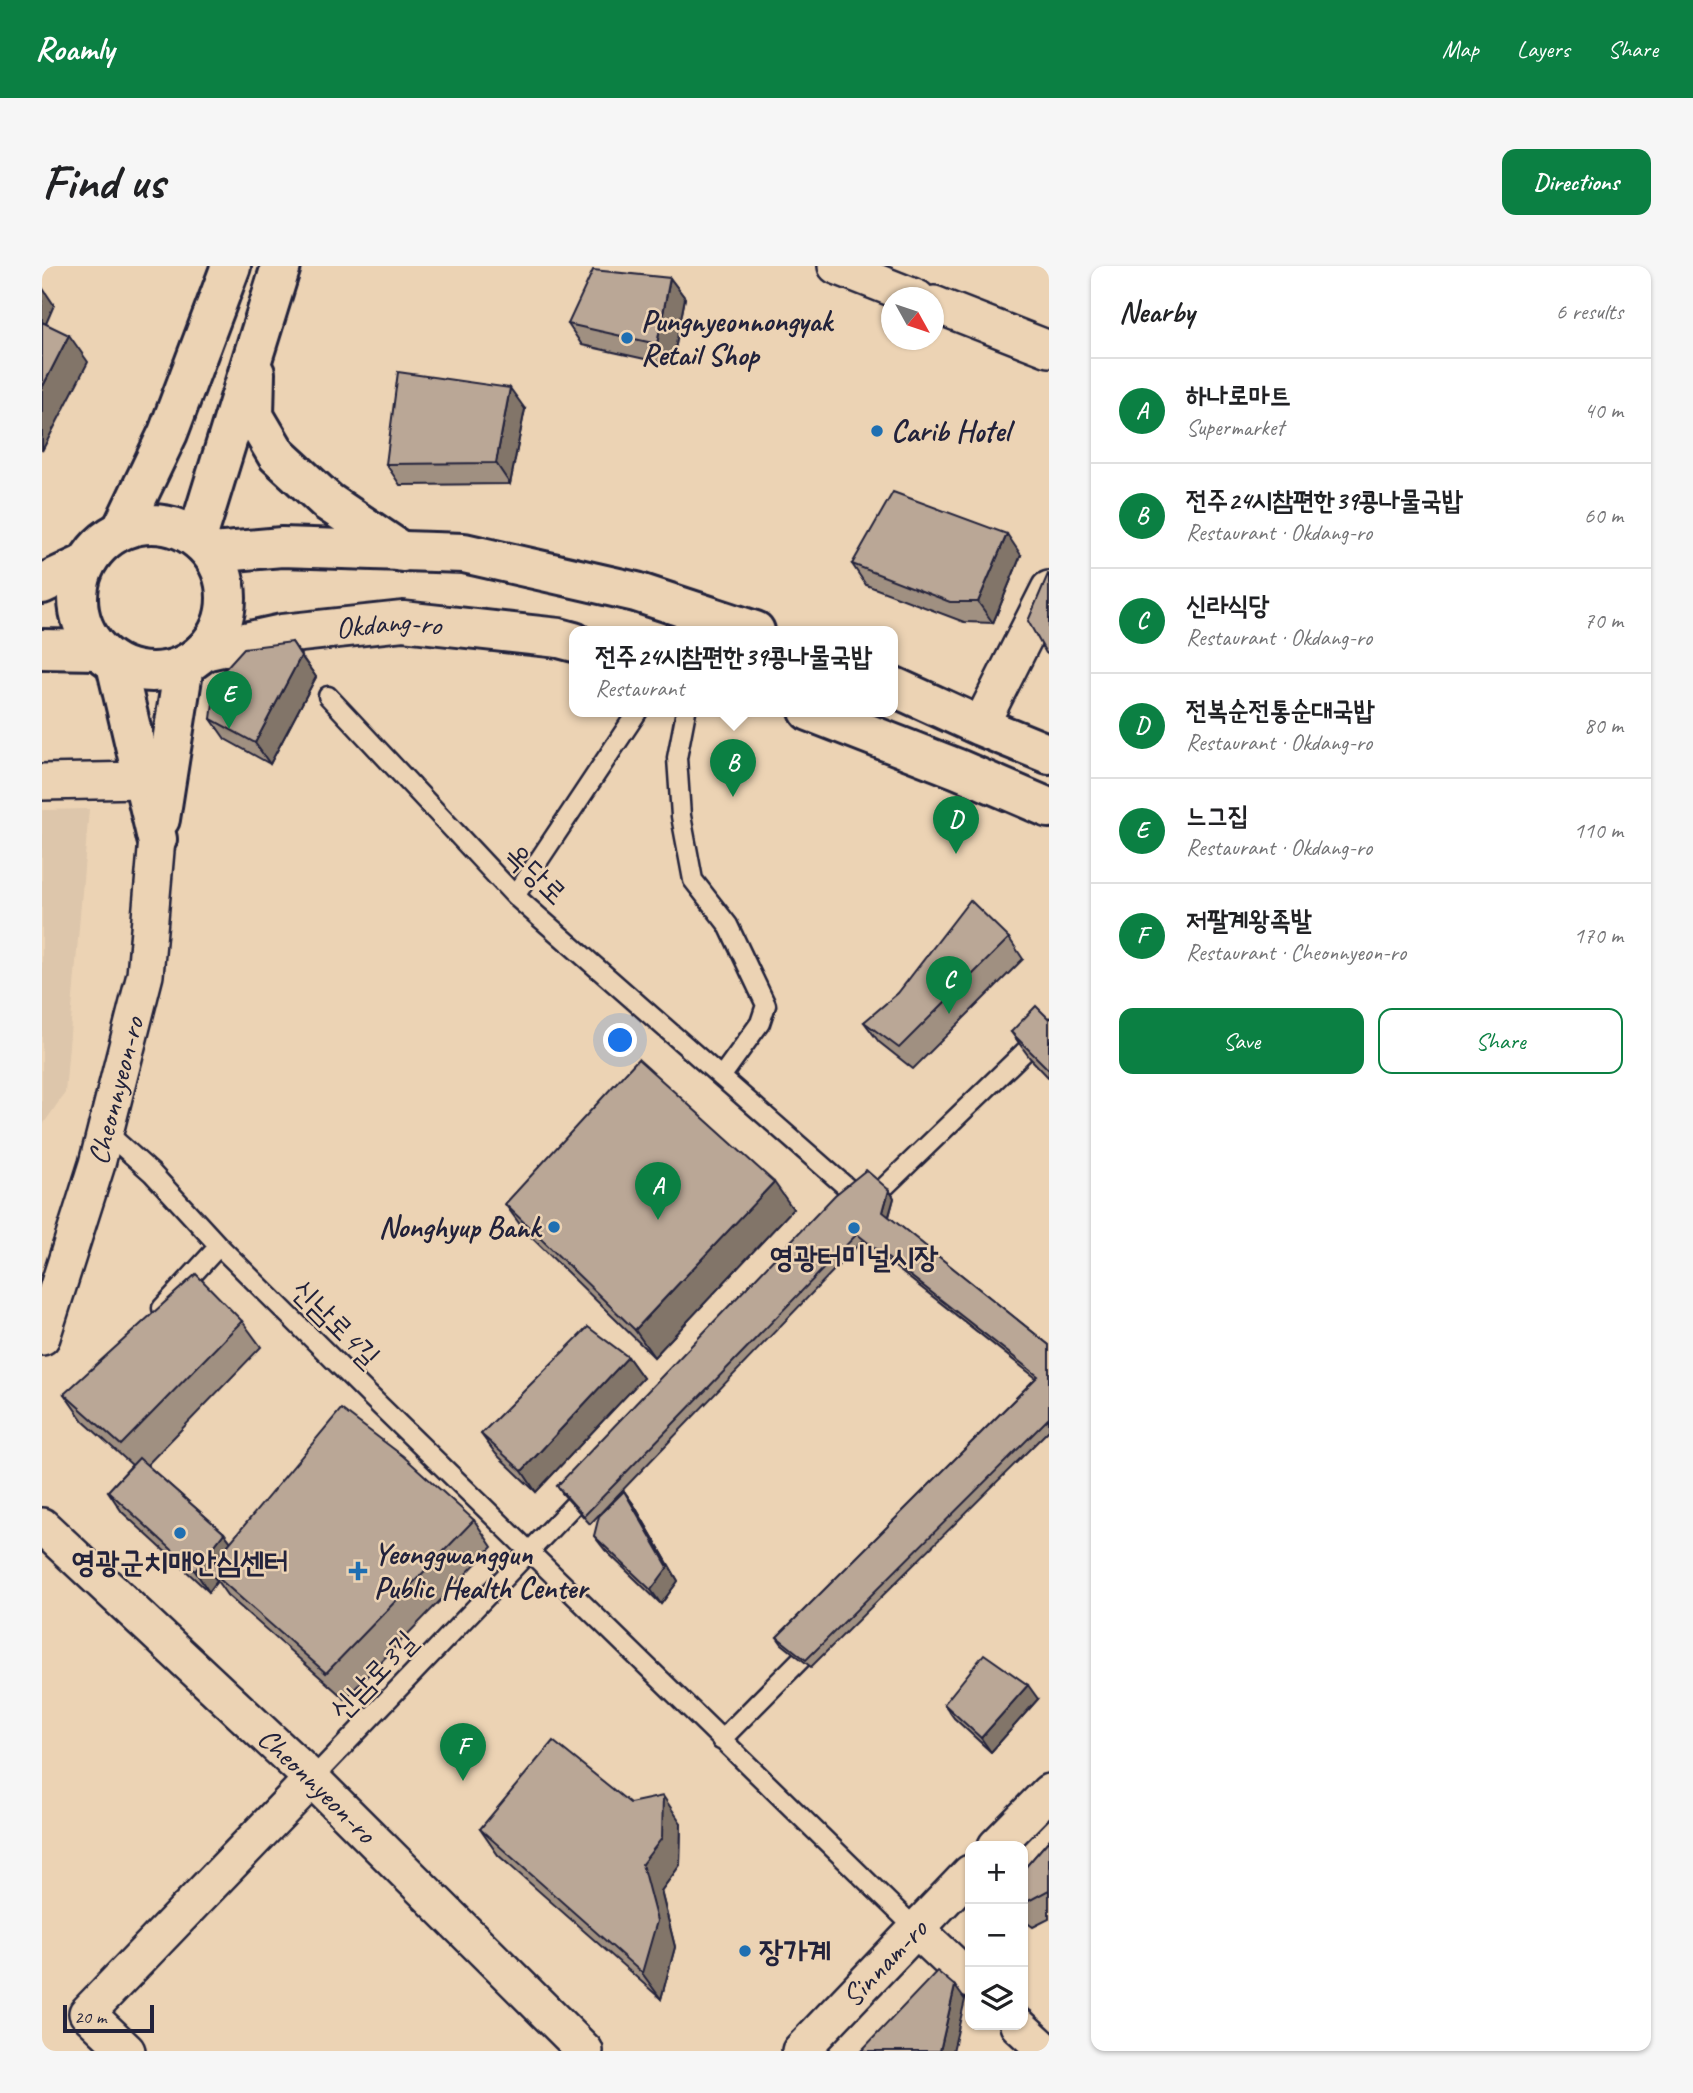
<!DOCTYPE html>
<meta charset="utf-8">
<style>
:root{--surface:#fff;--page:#f6f6f6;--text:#202124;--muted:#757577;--line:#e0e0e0;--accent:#0b8043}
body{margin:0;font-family:Caveat,"Poor Story",sans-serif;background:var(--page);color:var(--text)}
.controls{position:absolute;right:21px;bottom:21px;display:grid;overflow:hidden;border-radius:14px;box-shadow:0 2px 5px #0004}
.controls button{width:63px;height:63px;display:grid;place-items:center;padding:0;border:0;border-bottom:2px solid var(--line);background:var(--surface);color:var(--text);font:35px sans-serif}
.compass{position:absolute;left:839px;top:21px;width:63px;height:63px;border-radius:50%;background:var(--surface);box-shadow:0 2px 5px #0004;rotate:130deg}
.scale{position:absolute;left:21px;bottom:18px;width:91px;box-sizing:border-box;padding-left:7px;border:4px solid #22223b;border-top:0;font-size:19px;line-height:24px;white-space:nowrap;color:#22223b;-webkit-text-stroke:5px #ecd3b4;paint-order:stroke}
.you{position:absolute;left:579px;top:775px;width:24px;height:24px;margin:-18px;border:5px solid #fff;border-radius:50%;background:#1a73e8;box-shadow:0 0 0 10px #1a73e833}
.badge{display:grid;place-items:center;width:46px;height:46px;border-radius:50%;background:var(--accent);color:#fff;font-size:23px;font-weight:700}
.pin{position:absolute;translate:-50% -58px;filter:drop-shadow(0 2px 4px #0008)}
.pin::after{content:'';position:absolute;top:37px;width:24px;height:21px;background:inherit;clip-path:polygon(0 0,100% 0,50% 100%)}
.popup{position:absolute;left:527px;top:360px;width:329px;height:91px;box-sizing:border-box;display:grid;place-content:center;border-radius:14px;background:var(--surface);filter:drop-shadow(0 2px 5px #0005);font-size:23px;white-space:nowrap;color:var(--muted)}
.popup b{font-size:26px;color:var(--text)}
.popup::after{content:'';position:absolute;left:50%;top:100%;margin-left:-14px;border:14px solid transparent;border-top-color:var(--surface)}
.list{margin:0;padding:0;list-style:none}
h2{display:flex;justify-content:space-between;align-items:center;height:91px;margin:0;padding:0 28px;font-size:30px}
h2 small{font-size:23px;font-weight:400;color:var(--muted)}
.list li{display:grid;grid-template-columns:46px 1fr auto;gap:21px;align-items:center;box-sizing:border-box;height:105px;padding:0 28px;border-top:2px solid var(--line)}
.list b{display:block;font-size:26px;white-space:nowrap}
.list p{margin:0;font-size:23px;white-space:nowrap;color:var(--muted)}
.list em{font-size:23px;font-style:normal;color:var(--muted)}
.actions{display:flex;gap:14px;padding:21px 28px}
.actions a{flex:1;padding:16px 0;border:2px solid var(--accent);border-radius:14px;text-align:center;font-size:24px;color:var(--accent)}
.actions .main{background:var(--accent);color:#fff}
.icon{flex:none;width:38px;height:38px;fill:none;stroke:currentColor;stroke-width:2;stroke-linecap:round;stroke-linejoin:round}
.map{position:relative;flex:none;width:1007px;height:1785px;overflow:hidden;border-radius:14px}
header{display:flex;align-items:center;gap:42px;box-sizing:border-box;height:98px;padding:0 35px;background:var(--accent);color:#fff}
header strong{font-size:33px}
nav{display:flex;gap:38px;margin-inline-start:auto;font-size:24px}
.intro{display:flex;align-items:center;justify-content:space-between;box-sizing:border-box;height:168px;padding:0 42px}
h1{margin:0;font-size:49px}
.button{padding:18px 32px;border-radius:14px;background:var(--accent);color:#fff;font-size:24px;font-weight:700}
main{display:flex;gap:42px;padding:0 42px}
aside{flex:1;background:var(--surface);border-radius:14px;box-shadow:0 2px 5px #0004}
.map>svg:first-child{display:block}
</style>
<header>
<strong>Roamly</strong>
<nav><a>Map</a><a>Layers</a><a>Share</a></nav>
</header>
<div class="intro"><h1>Find us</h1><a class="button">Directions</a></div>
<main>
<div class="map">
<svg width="1007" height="1785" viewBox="0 0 1007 1785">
<rect width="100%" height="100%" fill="#ecd3b4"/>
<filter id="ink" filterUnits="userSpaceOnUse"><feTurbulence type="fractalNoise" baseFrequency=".0143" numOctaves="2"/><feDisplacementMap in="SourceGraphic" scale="14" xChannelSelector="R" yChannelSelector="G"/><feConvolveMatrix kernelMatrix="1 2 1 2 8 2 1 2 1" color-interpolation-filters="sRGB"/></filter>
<g filter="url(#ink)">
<path fill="#ddc6ab" d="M47,543L23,827L0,860V544Z"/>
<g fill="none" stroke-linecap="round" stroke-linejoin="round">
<g stroke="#22223b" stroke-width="23">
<path id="service" d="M286,430L473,630L809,925L827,936L1007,762
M644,445L635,492L639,550L651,614L686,659L724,739L718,757L679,811
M473,630L596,445
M63,865L110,907L177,980L326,1128L874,1663
M120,1042L177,980
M679,1474L775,1377
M270,1513L548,1222"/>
</g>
<g stroke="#22223b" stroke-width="40">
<g id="minor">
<path d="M794,0L875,32"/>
<path d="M892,38L1007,83"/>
<path d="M938,460L1007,323"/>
<path d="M0,516L101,514"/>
<path id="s1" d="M0,1071L55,898L103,709L115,573"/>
<path id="s2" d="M0,1260L270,1513L543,1785"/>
<path d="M954,1580L1007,1526"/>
<path d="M874,1663L928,1714"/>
<path d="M976,1759L1004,1785"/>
<path d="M85,1785L45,1747L270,1513"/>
<path id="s3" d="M758,1785L928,1607"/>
</g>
</g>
<g stroke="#22223b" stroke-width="44">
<g id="primary">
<path d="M213,107L212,150L235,189L286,236L360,286"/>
<circle cx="110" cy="332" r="74"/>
<path d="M80,263L126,167L189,0"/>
<path d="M155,272L239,0"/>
<path d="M170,287L240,281L422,287L594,326L713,365"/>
<path d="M0,318L43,298"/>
<path d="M0,383L56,384"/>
<path id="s4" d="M162,385L240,368L361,355L517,372L532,376"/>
<path d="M74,398L115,573"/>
<path d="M850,420L938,460L1007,488"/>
<path d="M767,445L916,503L1007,542"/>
<path d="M118,553L142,399"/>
</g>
</g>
<use href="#service" stroke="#ecd3b4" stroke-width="18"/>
<use href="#minor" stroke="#ecd3b4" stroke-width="35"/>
<use href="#primary" stroke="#ecd3b4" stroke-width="38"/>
</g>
<path fill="#a09081" stroke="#22223b" stroke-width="2" d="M628,12L643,32L630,99L540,79L526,58Z
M483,143L468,218L358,219L344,198Z
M979,289L951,357L922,356L824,319L810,298Z
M250,376L274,411L228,498L183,473L169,453Z
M967,672L981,693L871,803L837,776L822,756Z
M1007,753V812L988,792L969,766Z
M847,924L852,932L847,951L1007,1079V1164L769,1401L740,1378L735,1371L994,1112L820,975L548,1258L520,1227L515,1220Z
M463,938L751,943L612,1091L482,964Z
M200,1055L219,1081L105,1199L182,1267L189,1276L432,1254L450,1281L303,1433L185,1329L175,1315L167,1326L80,1246L66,1225L90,1199L41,1155L22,1128Z
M586,1091L601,1112L494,1226L454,1188L439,1168Z
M582,1225L592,1239L636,1315L619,1338L563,1284L552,1270Z
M996,1433L949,1486L912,1452L902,1438Z
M588,1537L639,1557L638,1599L619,1625L633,1681L619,1733L456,1589L438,1563Z
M1007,1574V1653L991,1661L981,1654V1604Z"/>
<path fill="#827569" stroke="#22223b" stroke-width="2" d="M628,12L643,32L630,99L615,78Z
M0,21L12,39L0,67Z
M27,69L46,96L0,185V122Z
M468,122L483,143L468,218L454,197Z
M965,268L979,289L951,357L936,336Z
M259,390L274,411L228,498L213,477Z
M732,916L751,943L612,1091L593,1064Z
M847,924L852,932L846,953L841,946Z
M586,1091L601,1112L494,1226L480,1205Z
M582,1225L592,1239L636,1315L619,1338L609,1324Z
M182,1267L197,1287L166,1303L175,1315L167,1326L153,1305Z
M986,1419L996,1433L949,1486L939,1472Z
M621,1530L639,1557L638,1599L619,1625L633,1681L619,1733L600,1707V1598Z
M913,1720L923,1734L911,1785H898Z"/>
<path fill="#baa796" stroke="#22223b" stroke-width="2" d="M551,4L628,12L615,78L526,58Z
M0,56L27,69L0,122Z
M356,106L468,122L454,197L344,198Z
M851,226L965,268L936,336H908L810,298Z
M1006,308L1007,309V389L1004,387L986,355Z
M250,376L259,390L213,477L169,453L174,413L202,382Z
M928,634L967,672L857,782L822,756L856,727Z
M994,740L1007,753V804L969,766Z
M596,793L732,916L593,1064L463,938Z
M824,904L847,924L841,946L1007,1079V1152L764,1394L735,1371L996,1110L815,968L542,1250L515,1220L793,929Z
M154,1008L200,1055L79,1179L22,1128Z
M546,1061L586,1091L480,1205L439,1168Z
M299,1143L361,1190L432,1254L284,1407L166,1303Z
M97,1192L182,1267L153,1305L66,1225Z
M582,1225L626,1301L609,1324L552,1270L557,1250Z
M942,1388L986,1419L939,1472L902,1438Z
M511,1475L588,1537L621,1530L620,1572L600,1598L615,1655L600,1707L438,1563Z
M1007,1574V1624L981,1638V1604Z
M895,1705L913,1720L898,1785H819Z"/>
</g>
<g fill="#1f6fb2" stroke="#ecd3b4" stroke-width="2.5">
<circle cx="585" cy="72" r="7"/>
<circle cx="835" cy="165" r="7"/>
<circle cx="512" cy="961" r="7"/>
<circle cx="812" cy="962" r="7"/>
<circle cx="138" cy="1267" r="7"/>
<path d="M312.5 1294.5h7v7h7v7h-7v7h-7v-7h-7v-7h7z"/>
<circle cx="703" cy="1685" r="7"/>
</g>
<g text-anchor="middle" stroke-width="5" stroke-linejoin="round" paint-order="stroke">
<g font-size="30" font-weight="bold" fill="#22223b" stroke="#ecd3b4" text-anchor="start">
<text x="599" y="65">Pungnyeonnongyak<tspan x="599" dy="34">Retail Shop</tspan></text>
<text x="849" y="175">Carib Hotel</text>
<text x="498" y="971" text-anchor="end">Nonghyup Bank</text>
<text x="812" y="1001" text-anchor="middle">영광터미널시장</text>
<text x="332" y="1298">Yeonggwanggun<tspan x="332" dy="34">Public Health Center</tspan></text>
<text x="138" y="1306" text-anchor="middle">영광군치매안심센터</text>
<text x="717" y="1695">장가계</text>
</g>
<g font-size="30" fill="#22223b" stroke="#ecd3b4">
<text dy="10" stroke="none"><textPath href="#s4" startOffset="187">Okdang-ro</textPath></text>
<text transform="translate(494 608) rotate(44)" y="10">옥당로</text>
<text dy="10" stroke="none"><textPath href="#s1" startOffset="257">Cheonnyeon-ro</textPath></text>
<text transform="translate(294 1057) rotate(45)" y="10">신남로4길</text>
<text transform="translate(331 1409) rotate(-46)" y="10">신남로3길</text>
<text dy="10" stroke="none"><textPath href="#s2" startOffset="378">Cheonnyeon-ro</textPath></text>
<text dy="10" stroke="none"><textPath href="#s3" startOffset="122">Sinnam-ro</textPath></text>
</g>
</g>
</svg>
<div class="controls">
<button>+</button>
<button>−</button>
<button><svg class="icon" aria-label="layers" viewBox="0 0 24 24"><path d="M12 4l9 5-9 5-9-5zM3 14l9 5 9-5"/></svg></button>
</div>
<svg class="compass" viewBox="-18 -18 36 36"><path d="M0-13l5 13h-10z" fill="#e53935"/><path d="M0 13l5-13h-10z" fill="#757577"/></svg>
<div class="scale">20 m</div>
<div class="you"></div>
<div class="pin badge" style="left:616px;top:954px">A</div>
<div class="pin badge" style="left:691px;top:531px">B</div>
<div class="popup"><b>전주24시참편한39콩나물국밥</b>Restaurant</div>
<div class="pin badge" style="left:907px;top:748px">C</div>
<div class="pin badge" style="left:914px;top:588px">D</div>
<div class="pin badge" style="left:187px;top:463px">E</div>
<div class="pin badge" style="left:421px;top:1515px">F</div>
</div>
<aside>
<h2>Nearby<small>6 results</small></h2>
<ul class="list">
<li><span class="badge">A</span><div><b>하나로마트</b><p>Supermarket</p></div><em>40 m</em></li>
<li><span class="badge">B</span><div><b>전주24시참편한39콩나물국밥</b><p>Restaurant · Okdang-ro</p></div><em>60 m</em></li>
<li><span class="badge">C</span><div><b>신라식당</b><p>Restaurant · Okdang-ro</p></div><em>70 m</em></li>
<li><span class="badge">D</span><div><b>전복순전통순대국밥</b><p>Restaurant · Okdang-ro</p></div><em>80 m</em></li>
<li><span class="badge">E</span><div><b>느그집</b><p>Restaurant · Okdang-ro</p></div><em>110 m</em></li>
<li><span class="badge">F</span><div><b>저팔계왕족발</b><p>Restaurant · Cheonnyeon-ro</p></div><em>170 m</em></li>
</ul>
<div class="actions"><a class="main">Save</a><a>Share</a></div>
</aside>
</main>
